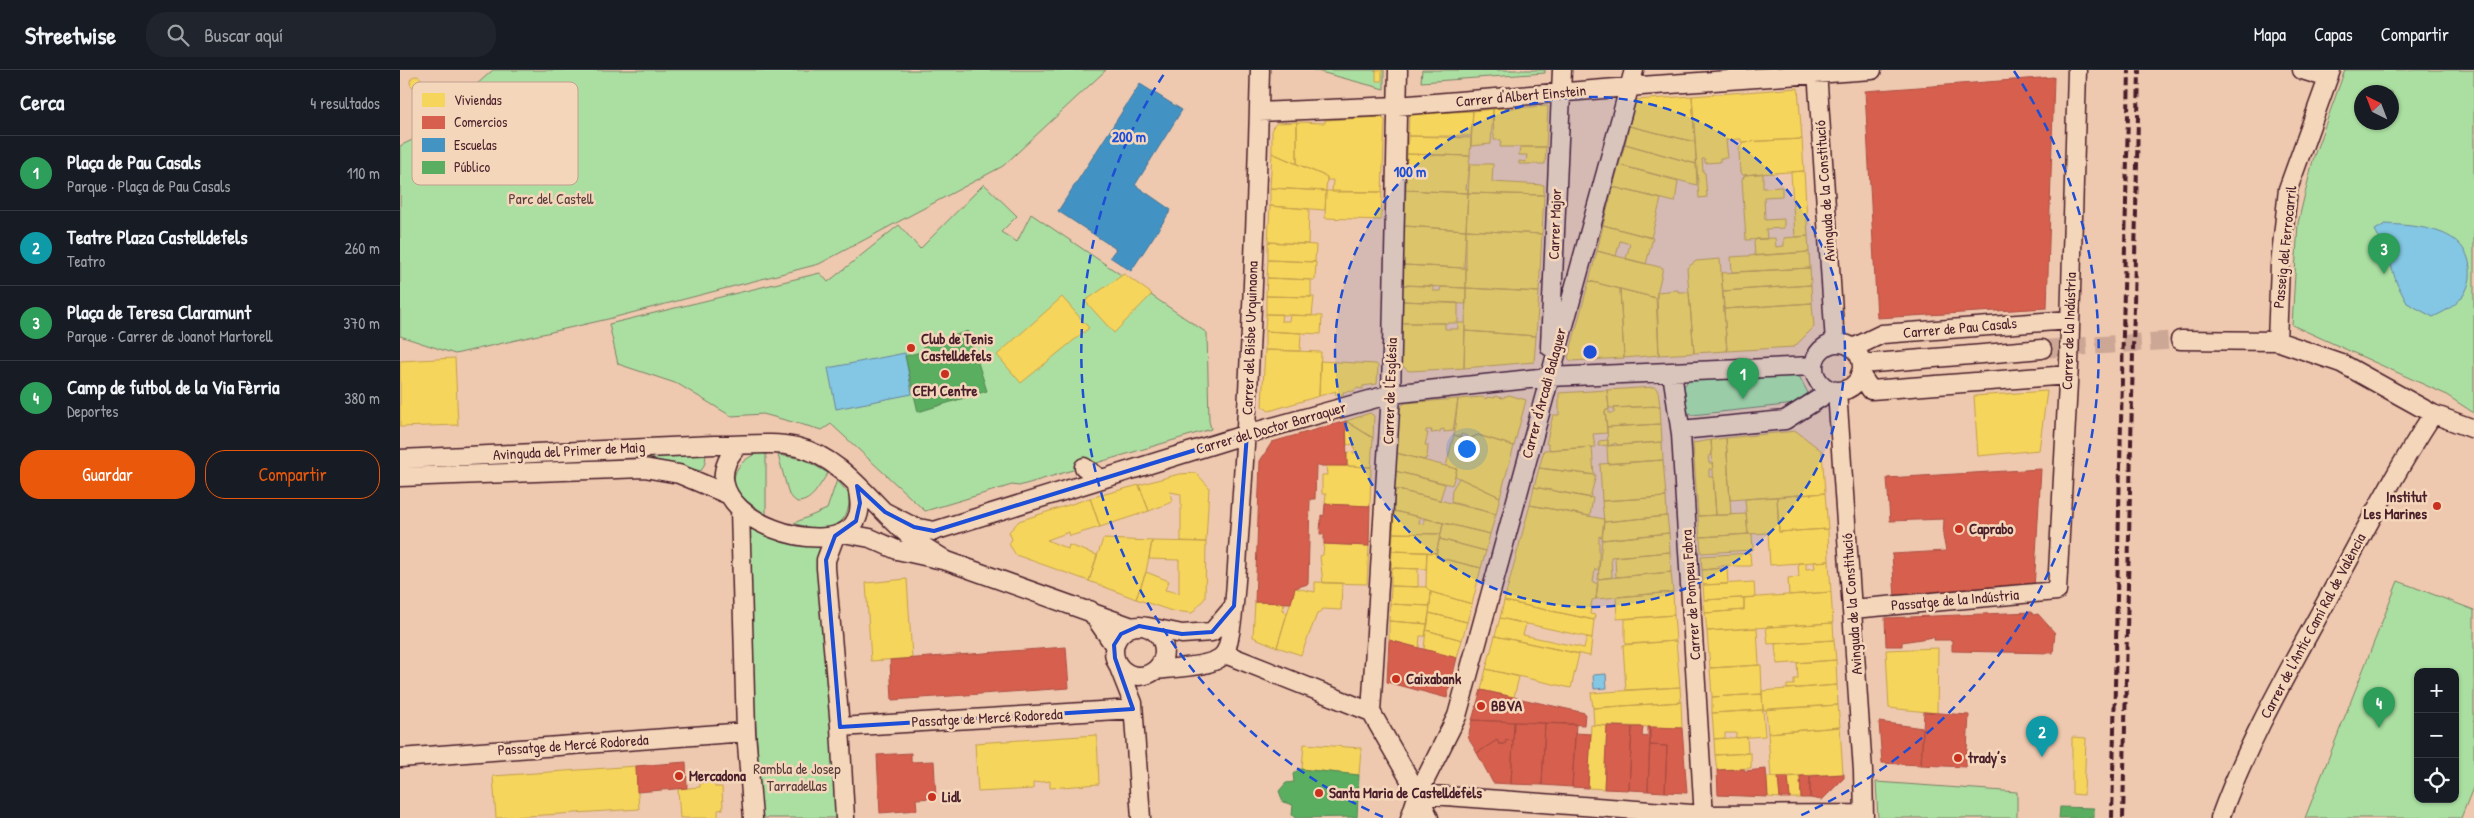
<!DOCTYPE html>
<html lang="es">
<meta charset="utf-8">
<style>
:root{--surface:#171b24;--page:#20242c;--text:#f1f3f6;--muted:#9ea1a6;--line:#363941;--accent:#ea580c}
body{margin:0;font-family:"Patrick Hand",sans-serif;background:var(--page);color:var(--text)}
.controls{position:absolute;right:15px;bottom:15px;display:grid;overflow:hidden;border-radius:10px;box-shadow:0 1px 4px #0004}
.controls button{width:45px;height:45px;display:grid;place-items:center;padding:0;border:0;border-bottom:1px solid var(--line);background:var(--surface);color:var(--text);font:25px sans-serif}
.compass{position:absolute;left:1954px;top:15px;width:45px;height:45px;border-radius:50%;background:var(--surface);box-shadow:0 1px 4px #0004;rotate:318deg}
.you{position:absolute;left:1066px;top:378px;width:18px;height:18px;margin:-12px;border:4px solid #fff;border-radius:50%;background:#1a73e8;box-shadow:0 0 0 8px #1a73e833}
.badge{display:grid;place-items:center;width:32px;height:32px;border-radius:50%;background:var(--accent);color:#fff;font-size:16px;font-weight:700}
.pin{position:absolute;translate:-50% -41px;filter:drop-shadow(0 1px 2px #0008)}
.pin::after{content:'';position:absolute;top:26px;width:18px;height:15px;background:inherit;clip-path:polygon(0 0,100% 0,50% 100%)}
.list{margin:0;padding:0;list-style:none}
h2{display:flex;justify-content:space-between;align-items:center;height:65px;margin:0;padding:0 20px;font-size:21px}
h2 small{font-size:16px;font-weight:400;color:var(--muted)}
.list li{display:grid;grid-template-columns:32px 1fr auto;gap:15px;align-items:center;box-sizing:border-box;height:75px;padding:0 20px;border-top:1px solid var(--line)}
.list b{display:block;font-size:19px;white-space:nowrap}
.list p{margin:0;font-size:16px;white-space:nowrap;color:var(--muted)}
.list em{font-size:16px;font-style:normal;color:var(--muted)}
.actions{display:flex;gap:10px;padding:15px 20px}
.actions a{flex:1;padding:11px 0;border:1px solid var(--accent);border-radius:20px;text-align:center;font-size:18px;color:var(--accent)}
.actions .main{background:var(--accent);color:#fff}
.icon{flex:none;width:28px;height:28px;fill:none;stroke:currentColor;stroke-width:2;stroke-linecap:round;stroke-linejoin:round}
.map{position:relative;flex:none;width:2074px;height:748px;overflow:hidden}
header{display:flex;align-items:center;gap:30px;box-sizing:border-box;height:70px;padding:0 25px;background:var(--surface);border-bottom:1px solid var(--line)}
header strong{font-size:24px}
nav{display:flex;gap:28px;margin-inline-start:auto;font-size:18px}
.search{width:350px;height:45px;background:var(--page);display:flex;align-items:center;gap:12px;box-sizing:border-box;padding:0 18px;border-radius:20px;color:var(--muted);font-size:19px}
main{display:flex}
aside{flex:1;background:var(--surface)}
.map>svg:first-child{display:block}
</style>
<header>
<strong>Streetwise</strong>
<div class="search"><svg class="icon" aria-label="search" viewBox="0 0 24 24"><circle cx="10" cy="10" r="6"/><path d="M15 15l6 6"/></svg>Buscar aquí</div>
<nav><a>Mapa</a><a>Capas</a><a>Compartir</a></nav>
</header>
<main>
<aside>
<h2>Cerca<small>4 resultados</small></h2>
<ul class="list">
<li><span class="badge" style="background:#2e9e5b">1</span><div><b>Plaça de Pau Casals</b><p>Parque · Plaça de Pau Casals</p></div><em>110 m</em></li>
<li><span class="badge" style="background:#0f9aa8">2</span><div><b>Teatre Plaza Castelldefels</b><p>Teatro</p></div><em>260 m</em></li>
<li><span class="badge" style="background:#2e9e5b">3</span><div><b>Plaça de Teresa Claramunt</b><p>Parque · Carrer de Joanot Martorell</p></div><em>370 m</em></li>
<li><span class="badge" style="background:#2e9e5b">4</span><div><b>Camp de futbol de la Via Fèrria</b><p>Deportes</p></div><em>380 m</em></li>
</ul>
<div class="actions"><a class="main">Guardar</a><a>Compartir</a></div>
</aside>
<div class="map">
<svg width="2074" height="748" viewBox="0 0 2074 748">
<rect width="100%" height="100%" fill="#eec9af"/>
<filter id="ink" filterUnits="userSpaceOnUse"><feTurbulence type="fractalNoise" baseFrequency=".02" numOctaves="2"/><feDisplacementMap in="SourceGraphic" scale="10" xChannelSelector="R" yChannelSelector="G"/><feConvolveMatrix kernelMatrix="1 2 1 2 8 2 1 2 1" color-interpolation-filters="sRGB"/></filter>
<g filter="url(#ink)">
<path fill="#abdfa1" stroke="#7a7f66" fill-rule="evenodd" d="M93,0H706L603,96L419,194L208,249L55,284L0,266V76L45,54L67,23Z
M913,0H984V19Z
M1022,0H1145V3L1021,12Z
M1945,0H2074V343L2045,324L1892,255L1898,153L1914,86ZM1962,22H1992V52H1962Z
M584,114L617,146L601,162L617,172L631,144L807,263L809,351L811,359L619,416L612,415L525,441L431,354L422,360L363,344L331,346L278,314L218,294L209,254L420,203L428,212L499,155L520,179Z
M1398,304L1408,323L1395,334L1292,345L1286,341L1284,316L1289,310Z
M358,383L366,384V445C358,438 344,431 338,422C327,404 342,389 358,383Z
M306,384L305,393L301,401L275,394L242,391L5,399V395Z
M378,385L403,389L428,403C419,415 413,432 397,432L389,425Z
M437,410L449,424C452,460 422,464 394,453L427,439Z
M349,455C373,469 393,475 421,477L419,500L438,748H361L349,535Z
M1998,511L2074,540V715L2061,748H1905ZM2018,602H2055V729H2018Z
M1476,712L1617,722V748H1478Z"/>
<path fill="#83c7e4" stroke="#6c849a" d="M1985,154C2020,156 2074,158 2070,208C2066,230 2052,238 2033,247L2007,233L1997,214L1987,183L1975,160Z
M505,283L512,324L436,339L428,298Z
M1206,604L1207,618L1194,619L1193,605Z"/>
<path fill="#f6d55c" stroke="#c29e4d" d="M976,0H982V11H976Z
M10 12a6 6 0 1 1 12 0a6 6 0 1 1-12 0Z
M1398,18L1402,69L1341,72V69L1326,70L1328,88H1320V92L1305,93V89H1302L1303,102L1305,103L1307,127L1299,128L1292,26Z
M1292,26L1295,72L1229,56L1236,30Z
M1148,36L1146,77H1100L1101,70H1094L1093,39Z
M1093,39L1091,74L1071,76L1073,41Z
M1073,41L1071,66H1008L1009,48L1013,44Z
M981,47L985,50L982,122H932L933,110H927V107L897,94V52L925,53V50Z
M897,52V94L872,83V58L877,53Z
M1229,56L1295,72L1296,94L1225,74Z
M1008,66L1071,68L1070,86L1007,84Z
M1402,69L1404,101L1343,105L1340,103L1339,78L1343,72Z
M1225,74L1296,94L1297,115L1219,95Z
M1120,77H1146L1145,94H1119V91L1126,92L1127,85H1119Z
M872,83L927,107L926,121L870,118Z
M1007,84L1070,86L1066,119H1068V123L1006,120Z
M1070,94H1093L1092,112L1144,115V125L1068,123Z
M1219,95L1278,111L1275,132L1213,117Z
M1404,101L1408,166L1395,167L1391,102Z
M1363,103V118L1382,117V126L1364,127L1365,150L1384,149V158L1366,159L1367,169L1346,170L1342,110L1345,105Z
M1213,117L1261,129L1251,168L1203,155Z
M870,118L926,121L925,140L870,136Z
M1006,120L1068,123L1066,160L1004,156Z
M926,121L982,122L981,150L925,148Z
M1068,123L1144,125L1142,164L1066,160Z
M870,136L909,139L908,174L868,172Z
M1203,155L1253,168L1246,194L1226,189L1230,174L1220,171L1216,186L1197,181Z
M1004,156L1066,160L1064,198L1003,195Z
M1066,160L1142,164L1139,222L1066,218Z
M1408,166L1409,182L1355,186L1354,172L1356,169L1375,168L1376,177L1384,176V168Z
M868,172L916,175L915,192L868,190Z
M1197,181L1263,198L1256,228L1189,211Z
M1409,182L1410,198L1332,202L1331,187Z
M1320,189L1327,281L1294,283L1287,198L1296,191Z
M868,190L916,192L915,210L867,208Z
M1003,195L1066,198V218L1002,215Z
M1410,198L1411,215L1323,221L1321,203Z
M724,204L752,224L714,263L685,231Z
M867,208L911,210V227L866,226Z
M1189,211L1220,219L1224,288L1171,291L1168,288Z
M1002,215L1033,216V221H1040L1041,217L1066,218V234L1002,231Z
M1411,215L1412,233L1324,239L1323,221Z
M1066,218L1139,222L1136,266L1065,261Z
M1220,219L1256,228L1259,285L1224,288Z
M1278,220V222H1289L1294,283L1259,285L1257,222Z
M866,226L914,227L912,246L866,244Z
M662,227L689,258L621,313L597,285Z
M1002,231L1058,233V253H1000Z
M1412,233L1414,257L1394,277L1327,281L1324,239Z
M866,244H882L881,251H889L890,245L922,246L921,264L865,261Z
M1000,253H1045V259H1058V253H1065L1064,298L1009,301L999,294Z
M865,261L901,263L900,281L865,280Z
M1065,261L1136,266L1134,292L1064,298Z
M865,280L921,282L919,326L869,341L862,336Z
M55,288L58,355L0,357V291Z
M920,291L976,294L978,296L977,314L963,316V319L956,318L954,321L943,322V325L935,324L936,321L919,326Z
M1255,317L1258,321L1260,336L1209,338L1207,320Z
M1207,320L1209,339L1205,341L1207,363L1193,364L1195,377L1150,380L1148,374H1146L1153,345H1159V323Z
M1647,321L1639,380L1578,386L1574,326Z
M1109,325L1126,330L1114,376L1078,365L1068,369V366L1061,364L1060,367L1054,365L1058,329L1082,327L1086,329L1087,327L1095,328V326L1102,328Z
M1058,329L1053,361L1044,362V359L1040,360V362L1031,363L1032,360H1026V363H1028L1025,375H1028L1027,388H1025V390L996,383L997,340L1005,333Z
M1260,336L1261,354L1207,357L1205,341L1209,339V343H1214V338Z
M970,343L974,346L973,368L946,351Z
M946,351L973,368L971,397L947,396V382L955,383L954,374L947,375Z
M1261,354L1262,372L1217,375L1216,373L1208,376L1207,357Z
M1396,361L1422,381L1425,423L1330,430L1326,368Z
M1054,365L1068,369L1078,365L1114,376L1100,427L1055,406L1057,399L1046,396Z
M1326,368L1331,445H1316L1311,370Z
M1208,370V375L1198,376L1199,371Z
M1311,370L1312,385L1308,386L1309,393H1312L1313,399H1309V407H1313L1316,445L1298,446L1293,373Z
M1262,372L1263,390L1208,394L1207,376Z
M1192,377L1194,405L1139,398L1144,380Z
M996,383L1057,399L1052,415L995,401Z
M1263,390L1266,427L1202,431L1200,394Z
M926,395L971,397L970,436L925,434L926,424H922V405H927Z
M1139,398L1196,405L1190,428L1134,417Z
M995,401L1045,414L1040,430L994,419Z
M796,403L809,417L806,472L781,471V424L770,422L772,432L749,441L739,415L779,404Z
M1059,408L1100,427L1096,444L1051,432L1052,420Z
M739,415L749,441L700,457L690,428Z
M1134,417L1193,428L1190,446L1130,435Z
M994,419L1096,444L1090,464L994,441Z
M1425,423L1428,459L1379,462L1377,427Z
M1266,427L1267,446L1204,452L1202,431Z
M1377,427L1379,462L1428,459L1429,491L1370,495L1368,463L1348,464L1345,429Z
M690,428L700,457L670,466L669,462L647,470L668,479L669,475L697,485L689,511L616,485L609,474L612,469L609,462L619,451Z
M1130,435L1204,449L1202,467L1199,466V500L1195,499L1193,512L1198,514L1196,529L1192,530L1190,544L1195,545L1194,550L1104,531Z
M994,441L1020,447L1019,453L1024,454V448L1043,453L1041,464L993,463Z
M1346,444L1348,464L1300,467L1298,446Z
M1267,446L1269,463L1202,470L1204,452Z
M1043,453L1090,464L1086,481L1040,469Z
M993,463L1041,464L1036,483L992,481Z
M1269,463L1270,482L1211,487L1212,507L1198,509L1202,470Z
M1352,464L1353,480L1301,483L1300,467Z
M703,469L752,471L746,502L736,529L689,511Z
M1039,469L1086,481L1081,498L1036,487Z
M752,471L806,472L805,528L792,543L772,541L736,529L746,502L769,511L765,520L779,523V490L749,489Z
M924,474L969,476L967,514L923,513L920,486L923,485Z
M992,481L1027,482L1026,499L991,498Z
M1027,482L1036,483V487L1081,498L1072,534L1031,522L1026,517Z
M1270,482L1271,502L1216,507L1215,487Z
M1350,483L1351,496H1318L1319,498L1302,500L1301,486Z
M1429,491L1431,522L1389,525L1388,508L1399,507L1398,493H1406V499L1415,498L1414,492Z
M991,498L1018,499V517L991,516Z
M1327,498L1328,514L1303,515L1302,500Z
M1271,502L1273,522L1196,529L1198,509Z
M507,509L512,588L471,591L466,513Z
M915,512L942,513L941,540L923,539L917,544L901,585L877,577L895,518L915,522Z
M1354,512L1355,527L1304,530L1303,515Z
M991,516L1026,517L1031,522L1030,536L990,534Z
M1031,522L1072,534L1067,552L1029,543Z
M1273,522L1274,545L1217,549L1216,527Z
M1431,522L1433,553L1307,561L1305,543L1344,540V528Z
M1344,528V540L1305,543L1304,530Z
M1104,531L1194,550L1192,568L1100,548Z
M855,532L884,533L883,540L887,543L877,577L853,567Z
M990,534L1030,536L1028,554L989,551Z
M1029,543L1067,552L1062,570L1026,560Z
M1274,545L1276,571L1227,574L1225,572V549Z
M1100,548L1126,554L1123,565L1184,578L1187,567L1192,568L1190,586L1095,566Z
M989,551L1028,554L1025,566H1020L1019,578L989,570Z
M1433,553L1434,570L1368,574L1366,557Z
M1357,558L1359,595L1310,598L1307,561Z
M1026,560L1062,570L1057,588L1024,579Z
M1095,566L1179,584L1171,618L1086,599Z
M1434,570L1436,590L1377,594L1375,574Z
M1276,571L1280,617L1226,620L1223,575Z
M1538,578L1537,643L1489,638L1486,580Z
M1436,590L1437,615L1387,619V615H1394V609H1398L1397,593Z
M1361,595L1362,624L1312,627L1310,598Z
M1086,599L1119,607L1114,627L1081,620Z
M1437,615L1438,635L1363,640L1362,621Z
M1280,617L1281,632L1193,638L1191,623Z
M1362,624L1363,640L1312,643V627Z
M1281,632L1282,658L1194,655L1193,638Z
M1438,635L1440,657L1368,663L1366,639Z
M1363,640L1365,666L1336,668V663H1325V668L1314,669L1312,643Z
M1191,655L1207,656L1204,719L1188,718Z
M1440,657L1443,704L1371,707L1368,663Z
M697,665L699,714L650,718V711L633,713V719L578,722L575,673Z
M1347,667L1348,683L1315,685L1314,669Z
M1672,667L1686,668L1684,725L1672,724Z
M904,674L961,678L959,705L902,699Z
M1351,683V698L1317,700L1315,685Z
M236,696L239,739L96,748L93,706Z
M1400,706L1401,728H1390L1388,707Z
M1367,707H1378L1380,728L1368,727Z
M315,712V717H322L323,739L318,740V748H280L278,719L300,717V713Z"/>
<path fill="#d6604d" stroke="#ac4c43" d="M1654,7L1647,238L1477,248L1465,21Z
M946,351L947,396H916L915,429H910L908,514L895,518L891,533L855,532L860,391L872,372Z
M1641,399L1634,519L1495,528L1492,484L1546,481L1543,466L1544,449L1490,451L1487,408Z
M925,434L970,436L969,476L924,474V464H920L921,445L924,446Z
M1632,542L1633,545L1638,544L1655,563L1653,583L1552,581V570H1534V567L1502,572V576H1486L1485,548Z
M989,570L1057,588L1047,628L987,612Z
M666,577L669,618L492,630L490,590Z
M1081,620L1185,643L1184,655L1072,650Z
M1524,642L1569,645L1566,697L1521,695Z
M1072,650L1114,652L1113,671L1106,670L1105,674H1099L1097,670L1077,683L1068,667Z
M1114,652L1145,653L1142,715L1111,714Z
M1479,652L1523,658L1521,695L1482,693Z
M1145,653L1176,654L1172,717L1142,715Z
M1207,656L1232,657L1229,720L1204,719Z
M1232,657H1243L1242,666L1248,667V657H1250L1248,721L1229,720Z
M1250,657L1282,658L1287,723L1265,722L1267,676L1250,675Z
M1175,663L1191,664L1188,718L1172,717Z
M1097,670L1099,674H1105L1106,670L1113,671L1111,714L1093,713L1077,683Z
M1250,675L1267,676L1265,722L1248,721Z
M511,683V692L534,691L536,728L516,729L517,740L480,743L477,685Z
M286,692L287,718L237,722L236,696Z
M1344,699L1345,701L1366,699L1368,727L1318,725L1317,700Z
M1444,704V708L1422,730L1410,728V706Z
M1400,706H1410V728H1401Z
M1378,707H1388L1390,728H1380Z"/>
<path fill="#4393c3" stroke="#457095" d="M740,14L782,40L735,115L771,140L731,201L710,187L716,179L658,141Z"/>
<path fill="#5aae61" stroke="#558351" d="M568,261L587,321L518,342L505,286L525,281L523,276Z
M899,699L959,705L957,747L895,748L892,745L893,735L883,732L879,721L886,713L894,712L893,704Z
M1660,737L1694,738V748H1659Z"/>
<g fill="none" stroke-linecap="round" stroke-linejoin="round">
<path stroke="#cda795" stroke-width="18" stroke-dasharray="18 9" stroke-linecap="butt" d="M1642,279L1780,270"/>
<g stroke="#4a1f2b" stroke-width="21">
<path id="minor" d="M1417,0L1435,273
M1902,0L1928,8
M859,42L997,36L1241,16L1472,0
M1780,270L1877,271L1941,293L2033,344L2074,359
M1877,271L1880,195L1888,119L1931,0
M1414 297a24 24 0 1 1 48 0a24 24 0 1 1-48 0Z
M1150,277L1162,0
M1453,278L1482,264L1670,250
M1462,294L1642,279
M1272,303L1281,364L1304,748
M1460,304L1471,320L1668,305
M1437,321L1463,701L1464,748
M1281,360L1385,350L1420,328L1428,319
M337,376C334,381 329,386 327,392C302,450 435,493 456,450C462,440 459,427 457,416
M0,389L314,375C342,376 369,371 397,377C445,388 475,439 512,468C522,476 535,483 547,491
M684,397L701,409
M0,407L244,398L279,404L327,424
M340,439L346,662L353,748
M485,442L514,457L534,461L847,364L991,324L1148,307L1414,296
M443,463L470,468L497,480L547,491L732,557
M435,466L426,490V498L440,657L445,748
M1452,539L1657,521L1669,294L1677,0
M690,540L714,575
M714 581a25 25 0 1 1 50 0a25 25 0 1 1-50 0Z
M748,557L782,564L812,562L834,536
M825,584L971,642
M718,595L733,633L741,748
M756,600C774,597 814,598 824,584C833,573 837,498 838,480C850,320 856,160 860,0
M971,642L991,324L998,0
M971,642L1018,724L1305,745L1463,744
M440,657L733,639
M0,688L346,662
M1018,724L1057,646L1234,0
M1010,748L1018,724L1029,748
M1820,748C1846,676 1884,609 1920,543C1957,476 1991,408 2033,344"/>
</g>
<use href="#minor" stroke="#f4d6ba" stroke-width="18"/>
<path stroke="#4a1f2b" stroke-width="4" stroke-dasharray="8 4" stroke-linecap="butt" d="M1712,748L1729,0
M1723,748L1739,0"/>
</g>
</g>
<path fill="none" stroke="#1d4ed8" stroke-width="4" stroke-linejoin="round" d="M847,364L834,536L812,562L782,564L739,556L721,564L714,575L715,588L733,639L440,657L426,490L435,466L456,451L460,433L457,416L485,442L514,457L534,461Z"/>
<circle cx="1190" cy="282" r="255" fill="#1d4ed8" fill-opacity=".12"/>
<g fill="none" stroke="#1d4ed8" stroke-width="2.5" stroke-dasharray="9 6">
<circle cx="1190" cy="282" r="255"/>
<path d="M983 747A509 509 0 0 1 766 1M1614 1A509 509 0 0 1 1397 747"/>
</g>
<g fill="#c8321e" stroke="#f4d6ba" stroke-width="2">
<circle cx="511" cy="278" r="5"/>
<circle cx="545" cy="304" r="5"/>
<circle cx="2037" cy="436" r="5"/>
<circle cx="1559" cy="459" r="5"/>
<circle cx="996" cy="609" r="5"/>
<circle cx="1081" cy="636" r="5"/>
<circle cx="1558" cy="688" r="5"/>
<circle cx="279" cy="706" r="5"/>
<circle cx="919" cy="723" r="5"/>
<circle cx="532" cy="727" r="5"/>
</g>
<g text-anchor="middle" stroke-width="5" stroke-linejoin="round" paint-order="stroke">
<g font-size="15" fill="#4a1f2b" stroke="#f4d6ba">
<text transform="translate(1121 26) rotate(-5)" y="5">Carrer d'Albert Einstein</text>
<text transform="translate(1425 121) rotate(-94)" y="5">Avinguda de la Constitució</text>
<text transform="translate(1155 154) rotate(-88)" y="5">Carrer Major</text>
<text transform="translate(1885 177) rotate(-84)" y="5">Passeig del Ferrocarril</text>
<text transform="translate(1560 258) rotate(-5)" y="5">Carrer de Pau Casals</text>
<text transform="translate(1669 261) rotate(-88)" y="5">Carrer de la Indústria</text>
<text transform="translate(850 268) rotate(-88)" y="5">Carrer del Bisbe Urquinaona</text>
<text transform="translate(990 321) rotate(-88)" y="5">Carrer de l'Església</text>
<text transform="translate(1144 323) rotate(-75)" y="5">Carrer d'Arcadi Balaguer</text>
<text transform="translate(871 358) rotate(-16)" y="5">Carrer del Doctor Barraquer</text>
<text transform="translate(169 381) rotate(-3)" y="5">Avinguda del Primer de Maig</text>
<text transform="translate(1291 525) rotate(-94)" y="5">Carrer de Pompeu Fabra</text>
<text transform="translate(1555 530) rotate(-5)" y="5">Passatge de la Indústria</text>
<text transform="translate(1452 534) rotate(-94)" y="5">Avinguda de la Constitució</text>
<text transform="translate(1913 556) rotate(-62)" y="5">Carrer de l'Antic Camí Ral de València</text>
<text transform="translate(587 648) rotate(-3)" y="5">Passatge de Mercé Rodoreda</text>
<text transform="translate(173 675) rotate(-4)" y="5">Passatge de Mercé Rodoreda</text>
</g>
<g font-size="15" fill="#593c3d" stroke="#f4d6ba">
<text x="151" y="134">Parc del Castell</text>
<text x="397" y="704">Rambla de Josep<tspan x="397" dy="17">Tarradellas</tspan></text>
</g>
<g font-size="15" font-weight="bold" fill="#4a1f2b" stroke="#f4d6ba" text-anchor="start">
<text x="521" y="274">Club de Tenis<tspan x="521" dy="17">Castelldefels</tspan></text>
<text x="545" y="326" text-anchor="middle">CEM Centre</text>
<text x="2027" y="432" text-anchor="end">Institut<tspan x="2027" dy="17">Les Marines</tspan></text>
<text x="1569" y="464">Caprabo</text>
<text x="1006" y="614">Caixabank</text>
<text x="1091" y="641">BBVA</text>
<text x="1568" y="693">trady’s</text>
<text x="289" y="711">Mercadona</text>
<text x="929" y="728">Santa Maria de Castelldefels</text>
<text x="542" y="732">Lidl</text>
</g>
</g>
<rect x="12" y="12" width="166" height="103" rx="8" fill="#f4d6ba" stroke="#c19f8f" stroke-width="1"/>
<rect x="22" y="23" width="23" height="14" fill="#f6d55c"/>
<rect x="22" y="46" width="23" height="13" fill="#d6604d"/>
<rect x="22" y="68" width="23" height="14" fill="#4393c3"/>
<rect x="22" y="91" width="23" height="13" fill="#5aae61"/>
<g font-size="14" fill="#4a1f2b">
<text x="54" y="35">Viviendas</text>
<text x="54" y="57">Comercios</text>
<text x="54" y="80">Escuelas</text>
<text x="54" y="102">Público</text>
</g>
<circle cx="1190" cy="282" r="8" fill="#1d4ed8" stroke="#f4d6ba" stroke-width="2.5"/>
<g font-size="15" text-anchor="middle" font-weight="bold" fill="#1d4ed8" stroke="#f4d6ba" stroke-width="5" stroke-linejoin="round" paint-order="stroke">
<text x="729" y="72">200 m</text>
<text x="1010" y="107">100 m</text>
</g>
</svg>
<div class="controls">
<button>+</button>
<button>−</button>
<button><svg class="icon" aria-label="locate" viewBox="0 0 24 24"><circle cx="12" cy="12" r="6"/><path d="M12 2v4M12 18v4M2 12h4M18 12h4"/></svg></button>
</div>
<svg class="compass" viewBox="-18 -18 36 36"><path d="M0-13l5 13h-10z" fill="#e53935"/><path d="M0 13l5-13h-10z" fill="#9ea1a6"/></svg>
<div class="you"></div>
<div class="pin badge" style="left:1343px;top:329px;background:#2e9e5b">1</div>
<div class="pin badge" style="left:1642px;top:687px;background:#0f9aa8">2</div>
<div class="pin badge" style="left:1984px;top:204px;background:#2e9e5b">3</div>
<div class="pin badge" style="left:1979px;top:658px;background:#2e9e5b">4</div>
</div>
</main>
